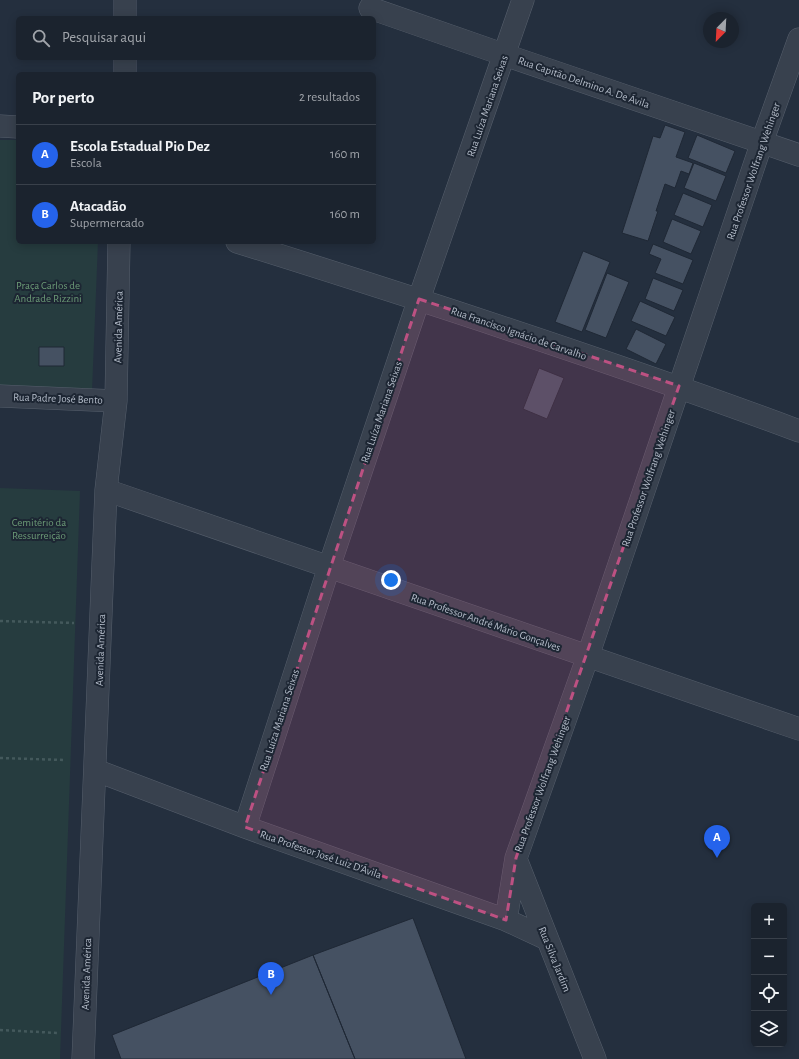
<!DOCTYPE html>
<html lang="pt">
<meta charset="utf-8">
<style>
:root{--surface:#1b232e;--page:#242b36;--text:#f1f3f6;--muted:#a0a4aa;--line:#39404a;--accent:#2563eb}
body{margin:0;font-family:"Alegreya Sans",sans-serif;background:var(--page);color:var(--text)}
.controls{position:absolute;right:12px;bottom:12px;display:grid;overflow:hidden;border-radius:6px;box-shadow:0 2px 10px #0003}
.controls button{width:36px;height:36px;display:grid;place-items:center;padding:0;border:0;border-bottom:1px solid var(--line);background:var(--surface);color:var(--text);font:20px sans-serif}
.compass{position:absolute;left:703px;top:12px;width:36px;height:36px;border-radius:50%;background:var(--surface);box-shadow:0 2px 10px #0003;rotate:204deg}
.you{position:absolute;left:391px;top:580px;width:14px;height:14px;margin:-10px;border:3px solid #fff;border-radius:50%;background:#1a73e8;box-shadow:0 0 0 6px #1a73e833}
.badge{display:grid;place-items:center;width:26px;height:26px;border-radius:50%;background:var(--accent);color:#fff;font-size:13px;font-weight:700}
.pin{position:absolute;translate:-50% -33px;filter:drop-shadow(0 1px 2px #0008)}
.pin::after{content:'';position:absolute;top:21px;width:14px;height:12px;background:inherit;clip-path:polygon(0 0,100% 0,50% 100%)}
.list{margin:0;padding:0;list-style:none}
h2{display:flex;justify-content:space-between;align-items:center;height:52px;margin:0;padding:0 16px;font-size:17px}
h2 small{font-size:13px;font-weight:400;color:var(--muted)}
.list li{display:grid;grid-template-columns:26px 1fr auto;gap:12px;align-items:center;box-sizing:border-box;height:60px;padding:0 16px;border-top:1px solid var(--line)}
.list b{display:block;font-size:15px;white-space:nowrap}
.list p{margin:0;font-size:13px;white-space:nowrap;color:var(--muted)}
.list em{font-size:13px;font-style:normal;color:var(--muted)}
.icon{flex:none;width:22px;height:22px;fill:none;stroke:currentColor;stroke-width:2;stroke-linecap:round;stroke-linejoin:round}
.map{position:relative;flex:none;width:799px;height:1059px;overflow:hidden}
.search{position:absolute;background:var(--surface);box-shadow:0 2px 10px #0003;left:16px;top:16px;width:360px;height:44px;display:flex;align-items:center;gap:10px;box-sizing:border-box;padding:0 14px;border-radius:6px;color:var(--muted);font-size:15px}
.panel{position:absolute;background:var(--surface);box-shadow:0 2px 10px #0003;left:16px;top:72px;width:360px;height:172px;border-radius:6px}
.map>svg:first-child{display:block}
</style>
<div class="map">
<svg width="799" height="1059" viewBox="0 0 799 1059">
<rect width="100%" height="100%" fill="#242f3e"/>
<path fill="#263c3f" d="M0,140H18V242H98L92,391L0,387Z
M0,488L80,491L60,1059H0Z"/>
<path fill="#455162" stroke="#1f2835" d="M665,125L685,132L676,157L693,163L689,174L681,171L675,188L665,184L656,211H658L648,241L622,233L653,136L660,138Z
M697,135L735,151L726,173L688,158Z
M694,163L726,176L716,201L684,188Z
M683,193L712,205L703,227L674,215Z
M672,219L701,231L691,254L663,242Z
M653,244L693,260L683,284L655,273L661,259L649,254Z
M583,251L610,262L582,332L555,322Z
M607,273L629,282L606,338L585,330Z
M653,278L683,290L674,311L645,299Z
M640,301L675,317L666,336L631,321Z
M636,329L666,344L656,364L626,349Z
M39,347H64V366H39Z
M539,368L564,378L547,419L523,409Z
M413,918L466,1059H355L313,955Z
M313,955L355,1059H121L112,1035Z"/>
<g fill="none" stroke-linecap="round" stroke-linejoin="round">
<g stroke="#565f6c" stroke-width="23">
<path id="minor" d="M370,8L505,55L799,155
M125,18V0
M125,74V58
M0,126L18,127
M237,242C426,301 614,362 799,431
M0,396L116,401
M106,490L799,729
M95,770L245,827L506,920L547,939
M245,827L329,567L419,299L523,0
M516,859L595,1059
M506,920L516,858L588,656L762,142L799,39
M83,1059L106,490L116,401L119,242"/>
</g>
<path stroke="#44595c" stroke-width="2.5" stroke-dasharray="3 3" stroke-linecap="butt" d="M0,621L74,623
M0,758L64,760
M0,1030L58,1033"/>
<use href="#minor" stroke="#38414e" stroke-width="22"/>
</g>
<path fill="#bd5182" fill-opacity="0.2" stroke="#bd5182" stroke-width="3" stroke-dasharray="8 5" stroke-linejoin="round" d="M419,299L679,386L516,858L506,920L245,827Z"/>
<g text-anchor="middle" stroke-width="4" stroke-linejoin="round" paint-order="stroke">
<g font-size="11" fill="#b4bcc9" stroke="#1d2633">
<text transform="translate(584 82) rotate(19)" y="4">Rua Capitão Delmino A. De Ávila</text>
<text transform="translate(487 106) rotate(-71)" y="4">Rua Luíza Mariana Seixas</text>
<text transform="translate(753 171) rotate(-71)" y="4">Rua Professor Wolfrang Wehinger</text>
<text transform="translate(118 327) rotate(-89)" y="4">Avenida América</text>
<text transform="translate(519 333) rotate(19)" y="4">Rua Francisco Ignácio de Carvalho</text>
<text transform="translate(58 398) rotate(2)" y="4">Rua Padre José Bento</text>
<text transform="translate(381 412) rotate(-71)" y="4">Rua Luíza Mariana Seixas</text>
<text transform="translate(648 478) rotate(-71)" y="4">Rua Professor Wolfrang Wehinger</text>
<text transform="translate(486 622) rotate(19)" y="4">Rua Professor André Mário Gonçalves</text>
<text transform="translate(100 650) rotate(-88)" y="4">Avenida América</text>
<text transform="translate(279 720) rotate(-72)" y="4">Rua Luíza Mariana Seixas</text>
<text transform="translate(542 784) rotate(-70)" y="4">Rua Professor Wolfrang Wehinger</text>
<text transform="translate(321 854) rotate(19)" y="4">Rua Professor José Luiz D'Ávila</text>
<text transform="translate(555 959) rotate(68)" y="4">Rua Silva Jardim</text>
<text transform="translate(86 974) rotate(-88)" y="4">Avenida América</text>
</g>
<g font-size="11" fill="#6b9a76" stroke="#1d2633">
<text x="48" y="289">Praça Carlos de<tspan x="48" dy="13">Andrade Rizzini</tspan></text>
<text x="39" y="526">Cemitério da<tspan x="39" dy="13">Ressurreição</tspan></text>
</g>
</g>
</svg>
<div class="controls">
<button>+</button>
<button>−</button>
<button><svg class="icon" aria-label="locate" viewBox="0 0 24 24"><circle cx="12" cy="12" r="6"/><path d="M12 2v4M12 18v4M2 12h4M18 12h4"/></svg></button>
<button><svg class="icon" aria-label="layers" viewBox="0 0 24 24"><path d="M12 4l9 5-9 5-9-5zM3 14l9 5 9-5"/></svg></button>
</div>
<svg class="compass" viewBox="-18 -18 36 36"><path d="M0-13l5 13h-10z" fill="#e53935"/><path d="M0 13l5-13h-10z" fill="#a0a4aa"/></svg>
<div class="you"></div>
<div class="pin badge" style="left:717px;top:858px">A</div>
<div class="pin badge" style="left:271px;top:995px">B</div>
<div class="search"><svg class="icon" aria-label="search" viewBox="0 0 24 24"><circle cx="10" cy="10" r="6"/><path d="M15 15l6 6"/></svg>Pesquisar aqui</div>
<section class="panel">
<h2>Por perto<small>2 resultados</small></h2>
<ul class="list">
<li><span class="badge">A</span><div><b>Escola Estadual Pio Dez</b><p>Escola</p></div><em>160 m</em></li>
<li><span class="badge">B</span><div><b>Atacadão</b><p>Supermercado</p></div><em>160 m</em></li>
</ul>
</section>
</div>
